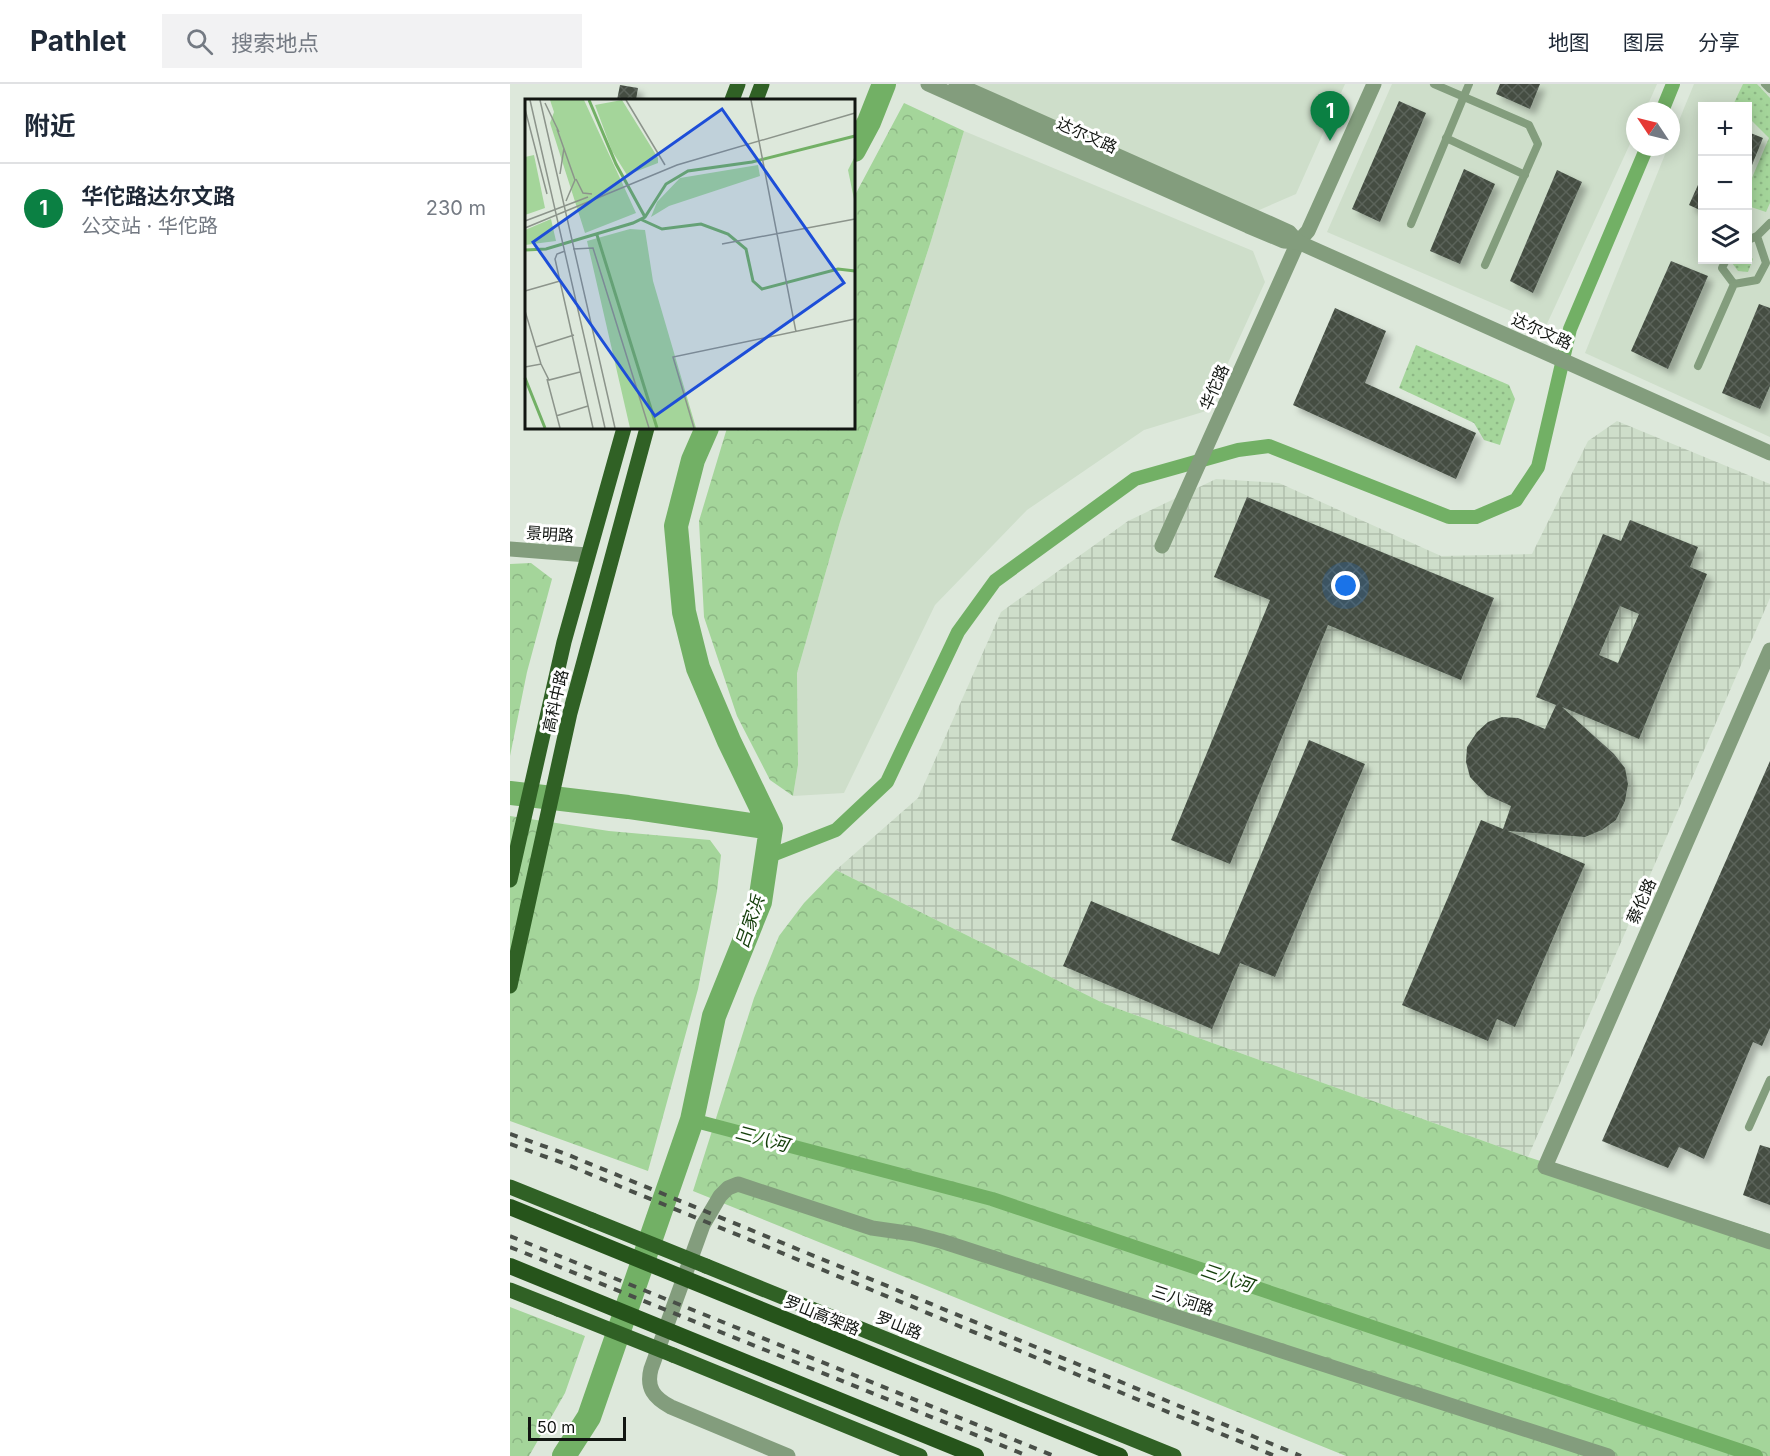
<!DOCTYPE html>
<html lang="zh">
<meta charset="utf-8">
<style>
:root{--surface:#fff;--page:#f2f2f3;--text:#1f2937;--muted:#747a83;--line:#e0e1e3;--accent:#0b8043}
body{margin:0;font-family:Inter,"Noto Sans SC",sans-serif;background:var(--page);color:var(--text)}
.controls{position:absolute;right:18px;top:18px;display:grid;overflow:hidden;border-radius:0px;box-shadow:0 3px 15px #0003}
.controls button{width:54px;height:54px;display:grid;place-items:center;padding:0;border:0;border-bottom:2px solid var(--line);background:var(--surface);color:var(--text);font:30px sans-serif}
.compass{position:absolute;left:1116px;top:18px;width:54px;height:54px;border-radius:50%;background:var(--surface);box-shadow:0 3px 15px #0003;rotate:305deg}
.scale{position:absolute;left:18px;bottom:15px;width:98px;box-sizing:border-box;padding-left:6px;border:3px solid #121612;border-top:0;font-size:16px;line-height:21px;white-space:nowrap;color:#121612;-webkit-text-stroke:4px #fff;paint-order:stroke}
.you{position:absolute;left:836px;top:502px;width:21px;height:21px;margin:-15px;border:4px solid #fff;border-radius:50%;background:#1a73e8;box-shadow:0 0 0 9px #1a73e833}
.badge{display:grid;place-items:center;width:39px;height:39px;border-radius:50%;background:var(--accent);color:#fff;font-size:20px;font-weight:700}
.pin{position:absolute;translate:-50% -50px;filter:drop-shadow(0 2px 3px #0008)}
.pin::after{content:'';position:absolute;top:32px;width:21px;height:18px;background:inherit;clip-path:polygon(0 0,100% 0,50% 100%)}
.list{margin:0;padding:0;list-style:none}
h2{display:flex;justify-content:space-between;align-items:center;height:78px;margin:0;padding:0 24px;font-size:26px}
h2 small{font-size:20px;font-weight:400;color:var(--muted)}
.list li{display:grid;grid-template-columns:39px 1fr auto;gap:18px;align-items:center;box-sizing:border-box;height:90px;padding:0 24px;border-top:2px solid var(--line)}
.list b{display:block;font-size:22px;white-space:nowrap}
.list p{margin:0;font-size:20px;white-space:nowrap;color:var(--muted)}
.list em{font-size:20px;font-style:normal;color:var(--muted)}
.icon{flex:none;width:33px;height:33px;fill:none;stroke:currentColor;stroke-width:2;stroke-linecap:round;stroke-linejoin:round}
.map{position:relative;flex:none;width:1260px;height:1372px;overflow:hidden}
header{display:flex;align-items:center;gap:36px;box-sizing:border-box;height:84px;padding:0 30px;background:var(--surface);border-bottom:2px solid var(--line)}
header strong{font-size:28px}
nav{display:flex;gap:33px;margin-inline-start:auto;font-size:21px}
.search{width:420px;height:54px;background:var(--page);display:flex;align-items:center;gap:15px;box-sizing:border-box;padding:0 21px;border-radius:0px;color:var(--muted);font-size:22px}
main{display:flex}
aside{flex:1;background:var(--surface)}
.map>svg:first-child{display:block}
</style>
<header>
<strong>Pathlet</strong>
<div class="search"><svg class="icon" aria-label="search" viewBox="0 0 24 24"><circle cx="10" cy="10" r="6"/><path d="M15 15l6 6"/></svg>搜索地点</div>
<nav><a>地图</a><a>图层</a><a>分享</a></nav>
</header>
<main>
<aside>
<h2>附近<small></small></h2>
<ul class="list">
<li><span class="badge">1</span><div><b>华佗路达尔文路</b><p>公交站 · 华佗路</p></div><em>230 m</em></li>
</ul>
</aside>
<div class="map">
<svg width="1260" height="1372" viewBox="0 0 1260 1372">
<defs>
<pattern id="industrial-grid" width="8" height="8" patternUnits="userSpaceOnUse" patternTransform="scale(1.5)"><rect width="8" height="8" fill="#cedeca"/><path d="M0 4h8M4 0v8" fill="none" stroke="#b0beac"/></pattern>
<pattern id="forest-crowns" width="20" height="18" patternUnits="userSpaceOnUse" patternTransform="scale(1.5)"><rect width="20" height="18" fill="#a4d59a"/><path d="M2 6a3 3 0 1 1 6 0M12 15a3 3 0 1 1 6 0" fill="none" stroke="#8cb684"/></pattern>
<pattern id="garden-dots" width="8" height="8" patternUnits="userSpaceOnUse" patternTransform="scale(1.5)"><rect width="8" height="8" fill="#a4d59a"/><path d="M2 2h.1M6 6h.1" fill="none" stroke="#8cb684" stroke-width="1.8" stroke-linecap="round"/></pattern>
<pattern id="building-cross-hatch" width="8" height="8" patternUnits="userSpaceOnUse" patternTransform="scale(1.5)"><rect width="8" height="8" fill="#444e43"/><path d="M0 0l8 8M0 8l8-8" fill="none" stroke="#5b635a"/></pattern>
<filter id="shadow"><feDropShadow dx="5.5" dy="5.5" stdDeviation="3" flood-color="#0004"/></filter>
</defs>
<rect width="100%" height="100%" fill="#dde8db"/>
<path fill="#cedeca" fill-rule="evenodd" d="M463,0H835L786,110L747,127Z
M882,0H1147L1135,27H1125V49L1036,242L817,148Z
M1184,0H1260V353L1075,269L1158,63H1161V56ZM1192,22H1238V176H1192Z
M454,47L743,167L755,198L696,327L634,346L517,426L425,521L334,709L283,712L288,681L287,589L330,438L421,157Z"/>
<path fill="url(#industrial-grid)" d="M1107,337L1260,400V514L1018,1073L595,920L326,786L408,714L491,528L618,437L706,395L769,399L931,472L1022,470L1078,357Z"/>
<path fill="url(#forest-crowns)" d="M394,19L454,47L421,157L330,438L287,589L288,681L283,712L260,696L227,632L194,533L189,437L217,344H344V113Z
M21,479L42,495L17,588L0,672V480Z
M0,732L99,747L200,756L211,771L207,807L188,905L138,1087L0,1037Z
M326,786L595,920L1018,1073L1260,1150V1372H836L183,1107L244,914L269,852L294,819Z
M0,1223L75,1252L55,1309L19,1372H0Z"/>
<path fill="url(#garden-dots)" d="M1233,0H1247L1260,14V119L1256,128L1238,122V103L1259,54L1238,33V22H1227L1224,19Z
M1238,169L1243,175L1238,188L1228,187L1222,179L1223,176H1238Z
M906,261L999,301L1005,315L990,361L974,356L964,339L889,304Z"/>
<g fill="none" stroke-linecap="round" stroke-linejoin="round">
<path stroke="#72b065" stroke-width="14" d="M1152,27L1163,0
M257,773L326,746L377,698L448,548L485,497L625,395L728,366L759,362L939,433H966L1006,416L1028,383L1060,245L1137,63
M182,1036L482,1115L1246,1372"/>
<path stroke="#72b065" stroke-width="24" d="M344,66L359,38L374,0
M0,709L118,723L261,744
M54,1372L79,1333L182,1036L204,932L250,818L261,744L219,657L188,584L174,528L166,442L183,376L197,344"/>
</g>
<path fill="url(#building-cross-hatch)" fill-rule="evenodd" filter="url(#shadow)" d="M990,0H1030L1020,25L986,10Z
M110,1L128,4L126,16H107Z
M889,17L916,29L870,138L842,125Z
M1238,48L1253,54L1238,91Z
M954,85L985,100L950,180L920,167Z
M1047,86L1072,98L1023,209L1000,197Z
M1192,92V127L1179,121Z
M1161,177L1198,192L1158,285L1121,267Z
M1249,220L1260,224V302L1250,325L1212,309Z
M825,224L876,247L855,299L966,349L946,395L783,321Z
M737,413L984,514L951,596L818,541L720,780L661,756L760,516L704,493Z
M1120,436L1188,463L1180,483L1197,490L1129,655L1052,623L1104,670L1115,684L1118,700L1115,717L1106,736L1092,746L1075,753L998,747L1075,780L1005,943L987,935L978,957L892,921L971,736L993,745L1001,722L977,711L960,693L956,678L957,663L967,648L978,638L992,633L1008,634L1035,645L1046,621L1026,613L1093,450L1111,457ZM1110,522L1129,530L1108,579L1089,571Z
M799,656L855,680L765,893L730,879L702,945L553,882L581,817L709,871Z
M1260,677V944L1252,962L1243,958L1194,1075L1169,1063L1158,1084L1092,1057Z
M1250,1061L1260,1064V1121L1233,1111Z"/>
<g fill="none" stroke-linecap="round" stroke-linejoin="round">
<path stroke="#839d7d" stroke-width="8" d="M924,0L1019,41L1028,60L975,181
M1255,0L1260,5
M936,54L1015,91
M901,140L959,0
M1238,156L1247,152L1260,139
M1224,200L1247,196L1256,179L1247,152
M1188,282L1224,200L1212,184L1216,176
M1239,1043L1260,996"/>
<path stroke="#839d7d" stroke-width="15" d="M652,462L788,158L798,147L864,0
M0,465L77,471
M1260,566L1035,1083L1260,1158
M278,1372L161,1323C144,1314 136,1304 141,1285L193,1141L210,1112L218,1104L228,1100L362,1144L404,1150L431,1157L1098,1372"/>
<path stroke="#839d7d" stroke-width="15" d="M418,0L738,142L774,157L788,158L1260,369
M446,0L779,148L788,158"/>
<path stroke="#306125" stroke-width="15" d="M222,16L228,0
M246,16L252,0
M0,796L54,558L114,344
M0,902L60,629L137,344
M0,1103L82,1136
M196,1182L664,1372
M0,1206L48,1225
M163,1271L410,1372"/>
<path stroke="#494f48" stroke-width="4" stroke-dasharray="8 8" stroke-linecap="butt" d="M0,1050L56,1070L791,1372
M0,1060L53,1079L765,1372
M0,1152L544,1372
M0,1163L518,1372"/>
<path stroke="#306125" stroke-width="15" d="M82,1136L196,1182
M48,1225L163,1271"/>
<path stroke="#26541b" stroke-width="16" d="M0,1123L610,1372
M0,1182L466,1372"/>
</g>
<g text-anchor="middle" stroke-width="6" stroke-linejoin="round" paint-order="stroke">
<g font-size="16" fill="#121612" stroke="#fff">
<text transform="translate(577 51) rotate(24)" y="6">达尔文路</text>
<text transform="translate(1032 247) rotate(24)" y="6">达尔文路</text>
<text transform="translate(704 303) rotate(-66)" y="6">华佗路</text>
<text transform="translate(40 450) rotate(4)" y="6">景明路</text>
<text transform="translate(45 617) rotate(-77)" y="6">高科中路</text>
<text transform="translate(1131 817) rotate(-66)" y="6">蔡伦路</text>
<text transform="translate(673 1216) rotate(18)" y="6">三八河路</text>
<text transform="translate(312 1231) rotate(22)" y="6">罗山高架路</text>
<text transform="translate(389 1241) rotate(22)" y="6">罗山路</text>
</g>
<g font-size="18" font-style="italic" fill="#16400c" stroke="#fff">
<text transform="translate(240 838) rotate(-71)" y="6">吕家浜</text>
<text transform="translate(252 1055) rotate(15)" y="6">三八河</text>
<text transform="translate(717 1194) rotate(19)" y="6">三八河</text>
</g>
</g>
<g transform="translate(15 15)">
<rect width="330" height="330" fill="#dde8db"/>
<path d="M25,1H59L111,114L60,134L25,24L29,13ZM97,1L133,59V64L102,76L87,52L70,6ZM9,56L20,109L0,116V58ZM233,66L235,77L144,107L126,118L132,103L155,79ZM26,120L31,142L0,146V131ZM105,130L120,131L128,182L171,329H105L62,142Z" fill="#a4d59a"/>
<path d="M330,57V105L323,71Z" fill="#a4d59a"/>
<path fill="none" stroke="#72b065" stroke-width="3" d="M64,1L91,65L120,118M115,120L137,130L176,125L203,135L221,150L228,182L237,190L313,170L330,172M72,136L132,329M0,151L21,150L108,124L120,118L141,85L163,72L227,63L330,37M0,279L20,329"/>
<path fill="none" stroke="#8c948b" stroke-width="1.5" d="M5,1L80,329M15,1L90,329M101,1L140,66M226,1L271,233M20,4L34,33M0,10L22,95M32,30L50,81L41,102M35,75L39,49M51,80L58,94L67,95M0,122L63,98M0,129L152,66L330,14M197,145L330,120M48,150L68,149L124,329M40,152L32,155L30,160L68,329M0,192L35,182M0,212L16,265M11,248L49,236M0,268L16,265L24,281L55,273M22,280L35,329M31,317L63,307M169,329L148,258L330,220"/>
<path fill="#1d4ed8" fill-opacity="0.15" stroke="#1d4ed8" stroke-width="3" d="M197,10L319,184L130,317L8,143Z"/>
<rect width="330" height="330" fill="none" stroke="#121612" stroke-width="3"/>
</g>
</svg>
<div class="controls">
<button>+</button>
<button>−</button>
<button><svg class="icon" aria-label="layers" viewBox="0 0 24 24"><path d="M12 4l9 5-9 5-9-5zM3 14l9 5 9-5"/></svg></button>
</div>
<svg class="compass" viewBox="-18 -18 36 36"><path d="M0-13l5 13h-10z" fill="#e53935"/><path d="M0 13l5-13h-10z" fill="#747a83"/></svg>
<div class="scale">50 m</div>
<div class="you"></div>
<div class="pin badge" style="left:820px;top:57px">1</div>
</div>
</main>
